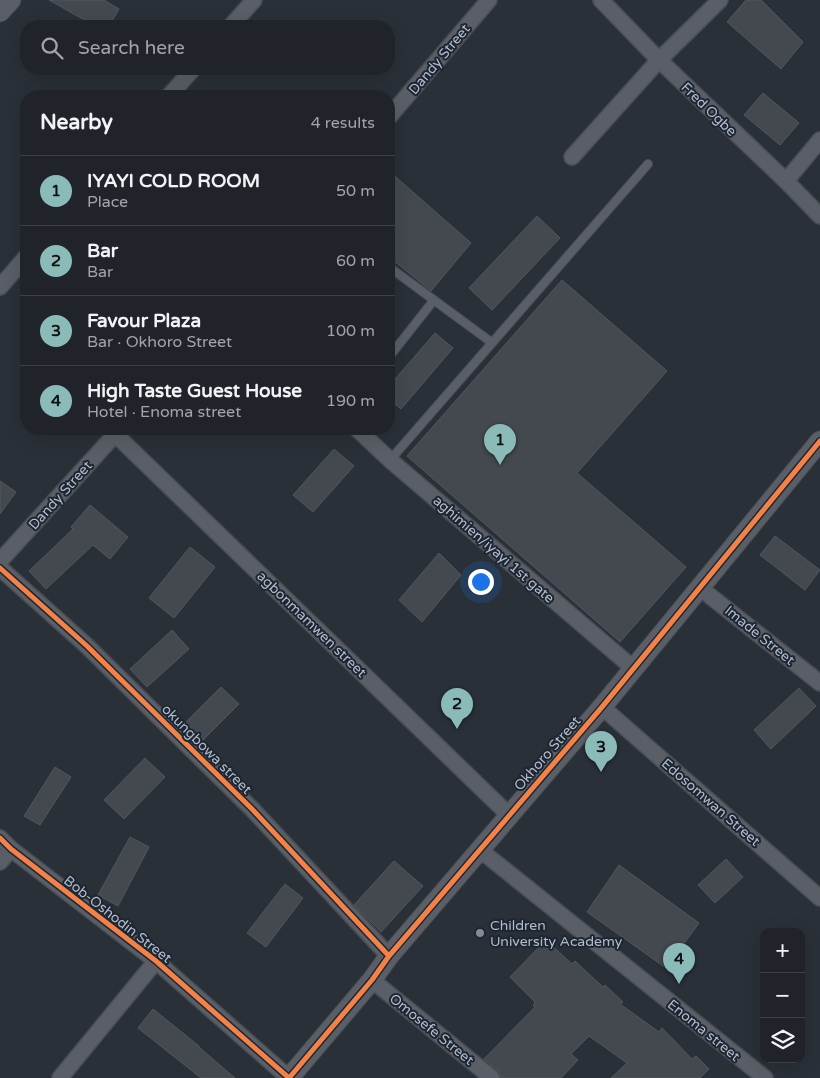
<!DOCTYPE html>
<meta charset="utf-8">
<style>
:root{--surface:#20242a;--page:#2d3036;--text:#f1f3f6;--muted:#a2a4a8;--line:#3d4147;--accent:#8bbbb9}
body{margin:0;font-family:"Varela Round",sans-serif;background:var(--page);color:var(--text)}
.controls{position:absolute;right:15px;bottom:15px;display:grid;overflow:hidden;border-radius:10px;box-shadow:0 5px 20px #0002}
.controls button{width:45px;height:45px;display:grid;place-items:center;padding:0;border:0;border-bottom:1px solid var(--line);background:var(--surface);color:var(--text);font:25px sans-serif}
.you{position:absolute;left:480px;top:581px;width:18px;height:18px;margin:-12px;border:4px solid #fff;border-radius:50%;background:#1a73e8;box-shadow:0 0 0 8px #1a73e833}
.badge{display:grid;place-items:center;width:32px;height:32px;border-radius:50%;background:var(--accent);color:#111;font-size:16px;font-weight:700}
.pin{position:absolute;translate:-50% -41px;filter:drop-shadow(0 1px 2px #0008)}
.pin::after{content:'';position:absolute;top:26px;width:18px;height:15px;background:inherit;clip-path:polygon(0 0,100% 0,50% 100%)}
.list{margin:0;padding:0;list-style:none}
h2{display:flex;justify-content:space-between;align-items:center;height:65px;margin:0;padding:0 20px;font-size:21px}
h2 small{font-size:16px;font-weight:400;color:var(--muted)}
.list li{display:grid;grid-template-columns:32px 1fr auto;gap:15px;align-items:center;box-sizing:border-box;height:70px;padding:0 20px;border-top:1px solid var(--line)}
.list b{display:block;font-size:19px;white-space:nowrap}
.list p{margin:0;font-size:16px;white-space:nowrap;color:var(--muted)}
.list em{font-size:16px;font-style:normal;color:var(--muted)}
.icon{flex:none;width:28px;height:28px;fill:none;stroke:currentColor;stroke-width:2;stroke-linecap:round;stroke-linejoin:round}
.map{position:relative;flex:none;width:820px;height:1078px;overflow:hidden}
.search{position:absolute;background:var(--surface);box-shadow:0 5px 20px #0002;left:20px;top:20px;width:375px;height:55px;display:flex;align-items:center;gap:12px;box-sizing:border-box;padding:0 18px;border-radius:20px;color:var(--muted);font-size:19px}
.panel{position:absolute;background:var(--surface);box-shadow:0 5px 20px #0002;left:20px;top:90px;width:375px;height:345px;border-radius:20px}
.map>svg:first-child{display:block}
</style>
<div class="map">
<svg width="820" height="1078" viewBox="0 0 820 1078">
<rect width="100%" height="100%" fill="#2a3038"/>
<path fill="#444950" stroke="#52575f" d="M49,0H104L119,9L109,26H95Z
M746,0H761L803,42L781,69L727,22Z
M763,93L799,123L780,145L744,115Z
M389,171L471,243L431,291L389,257Z
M537,216L560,238L492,310L469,288Z
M562,280L667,371L577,473L686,567L620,642L407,456Z
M435,333L453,348L401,409L389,399V386Z
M334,449L354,466L313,512L293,495Z
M0,481L16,492L0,514Z
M90,505L128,537L110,559L93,545L46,589L29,571L73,529L71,527Z
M775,536L820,570L805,590L760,555Z
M190,547L215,567L174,618L149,598Z
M439,553L461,575L422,622L399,600Z
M172,630L189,649L147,687L130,669Z
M221,687L239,704L203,740L185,723Z
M799,688L816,706L771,749L754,730Z
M145,758L165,777L124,819L104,800Z
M55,767L71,777L40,825L24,816Z
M130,837L149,847L118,906L98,895Z
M726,859L743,877L715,903L698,885Z
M394,861L423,886L381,932L354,905Z
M619,865L699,923L666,968L587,912Z
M285,884L303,898L266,947L247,933Z
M546,940L572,964L575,961L603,987L605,985L623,1002L620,1004L659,1032L662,1028L692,1059L696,1056L709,1069L700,1078H611L627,1063L589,1036L571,1054L578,1060L561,1078H502L498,1071L484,1059L535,1007L533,1005L535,1002L510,977Z
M153,1009L199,1046V1047L235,1078H201L138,1028Z"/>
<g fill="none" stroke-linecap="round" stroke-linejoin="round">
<g stroke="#484c53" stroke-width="10">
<path id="service" d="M389,267L491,342
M389,357L434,300
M390,460L648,164"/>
</g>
<g stroke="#484c53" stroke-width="18">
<path id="minor" d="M601,0L659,60L786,181L820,216
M231,26L254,0
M169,96L193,69
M389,117L489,0
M572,157L659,60L720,0
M786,181L820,140
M0,287L26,257
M357,429L390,460L633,668
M115,434L509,815
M0,561L120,429
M0,568L87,646L252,809L389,956
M700,588L820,683
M602,707L820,898
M0,838L11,849L156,961L289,1078
M480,850L765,1078
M0,862L11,849
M372,980L492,1078
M60,1078L156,961"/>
</g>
<g stroke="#484c53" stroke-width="21">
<path id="tertiary" d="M0,12L11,0
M289,1078L372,980L389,956L602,707L820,441"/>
</g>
<use href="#service" stroke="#5a5e66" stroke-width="8"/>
<use href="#minor" stroke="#5a5e66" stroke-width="15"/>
<use href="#tertiary" stroke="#5a5e66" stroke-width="19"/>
<g stroke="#1d2633" stroke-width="8">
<path id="cycleway" d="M0,568L87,646L252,809L389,956
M0,838L11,849L156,961L289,1078L372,980L389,956L602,707L820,441"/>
</g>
<use href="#cycleway" stroke="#f48246" stroke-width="5"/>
</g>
<circle fill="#848b96" stroke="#1d2633" stroke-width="2" cx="480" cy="933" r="5"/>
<g text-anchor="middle" stroke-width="4" stroke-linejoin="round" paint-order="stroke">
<g font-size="14" fill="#b4bcc9" stroke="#1d2633">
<text transform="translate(439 59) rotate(-50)" y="5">Dandy Street</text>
<text transform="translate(709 109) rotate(44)" y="5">Fred Ogbe</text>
<text transform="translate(60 495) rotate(-48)" y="5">Dandy Street</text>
<text transform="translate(494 549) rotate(41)" y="5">aghimien/iyayi 1st gate</text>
<text transform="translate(312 624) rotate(44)" y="5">agbonmamwen street</text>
<text transform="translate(760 635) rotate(39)" y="5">Imade Street</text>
<text transform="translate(207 749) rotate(45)" y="5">okungbowa street</text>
<text transform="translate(547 753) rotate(-49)" y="5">Okhoro Street</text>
<text transform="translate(711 802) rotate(41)" y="5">Edosomwan Street</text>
<text transform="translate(118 919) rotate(38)" y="5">Bob-Oshodin Street</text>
<text transform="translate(432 1029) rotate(39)" y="5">Omosefe Street</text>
<text transform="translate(704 1030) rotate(39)" y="5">Enoma street</text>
</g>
<g font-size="14" fill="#b4bcc9" stroke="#1d2633" text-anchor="start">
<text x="490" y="930">Children<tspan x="490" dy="16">University Academy</tspan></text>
</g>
</g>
</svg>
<div class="controls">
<button>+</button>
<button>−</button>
<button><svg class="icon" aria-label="layers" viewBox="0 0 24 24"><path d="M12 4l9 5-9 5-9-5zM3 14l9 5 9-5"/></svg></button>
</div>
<div class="you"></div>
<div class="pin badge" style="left:500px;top:465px">1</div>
<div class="pin badge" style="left:457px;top:729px">2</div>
<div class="pin badge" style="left:601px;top:772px">3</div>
<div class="pin badge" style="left:679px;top:984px">4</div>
<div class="search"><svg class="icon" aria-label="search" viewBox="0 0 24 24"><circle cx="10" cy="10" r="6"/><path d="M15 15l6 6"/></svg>Search here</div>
<section class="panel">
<h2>Nearby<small>4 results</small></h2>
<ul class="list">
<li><span class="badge">1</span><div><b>IYAYI COLD ROOM</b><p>Place</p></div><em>50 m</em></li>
<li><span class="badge">2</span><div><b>Bar</b><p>Bar</p></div><em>60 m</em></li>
<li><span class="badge">3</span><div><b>Favour Plaza</b><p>Bar · Okhoro Street</p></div><em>100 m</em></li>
<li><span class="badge">4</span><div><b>High Taste Guest House</b><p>Hotel · Enoma street</p></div><em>190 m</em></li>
</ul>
</section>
</div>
